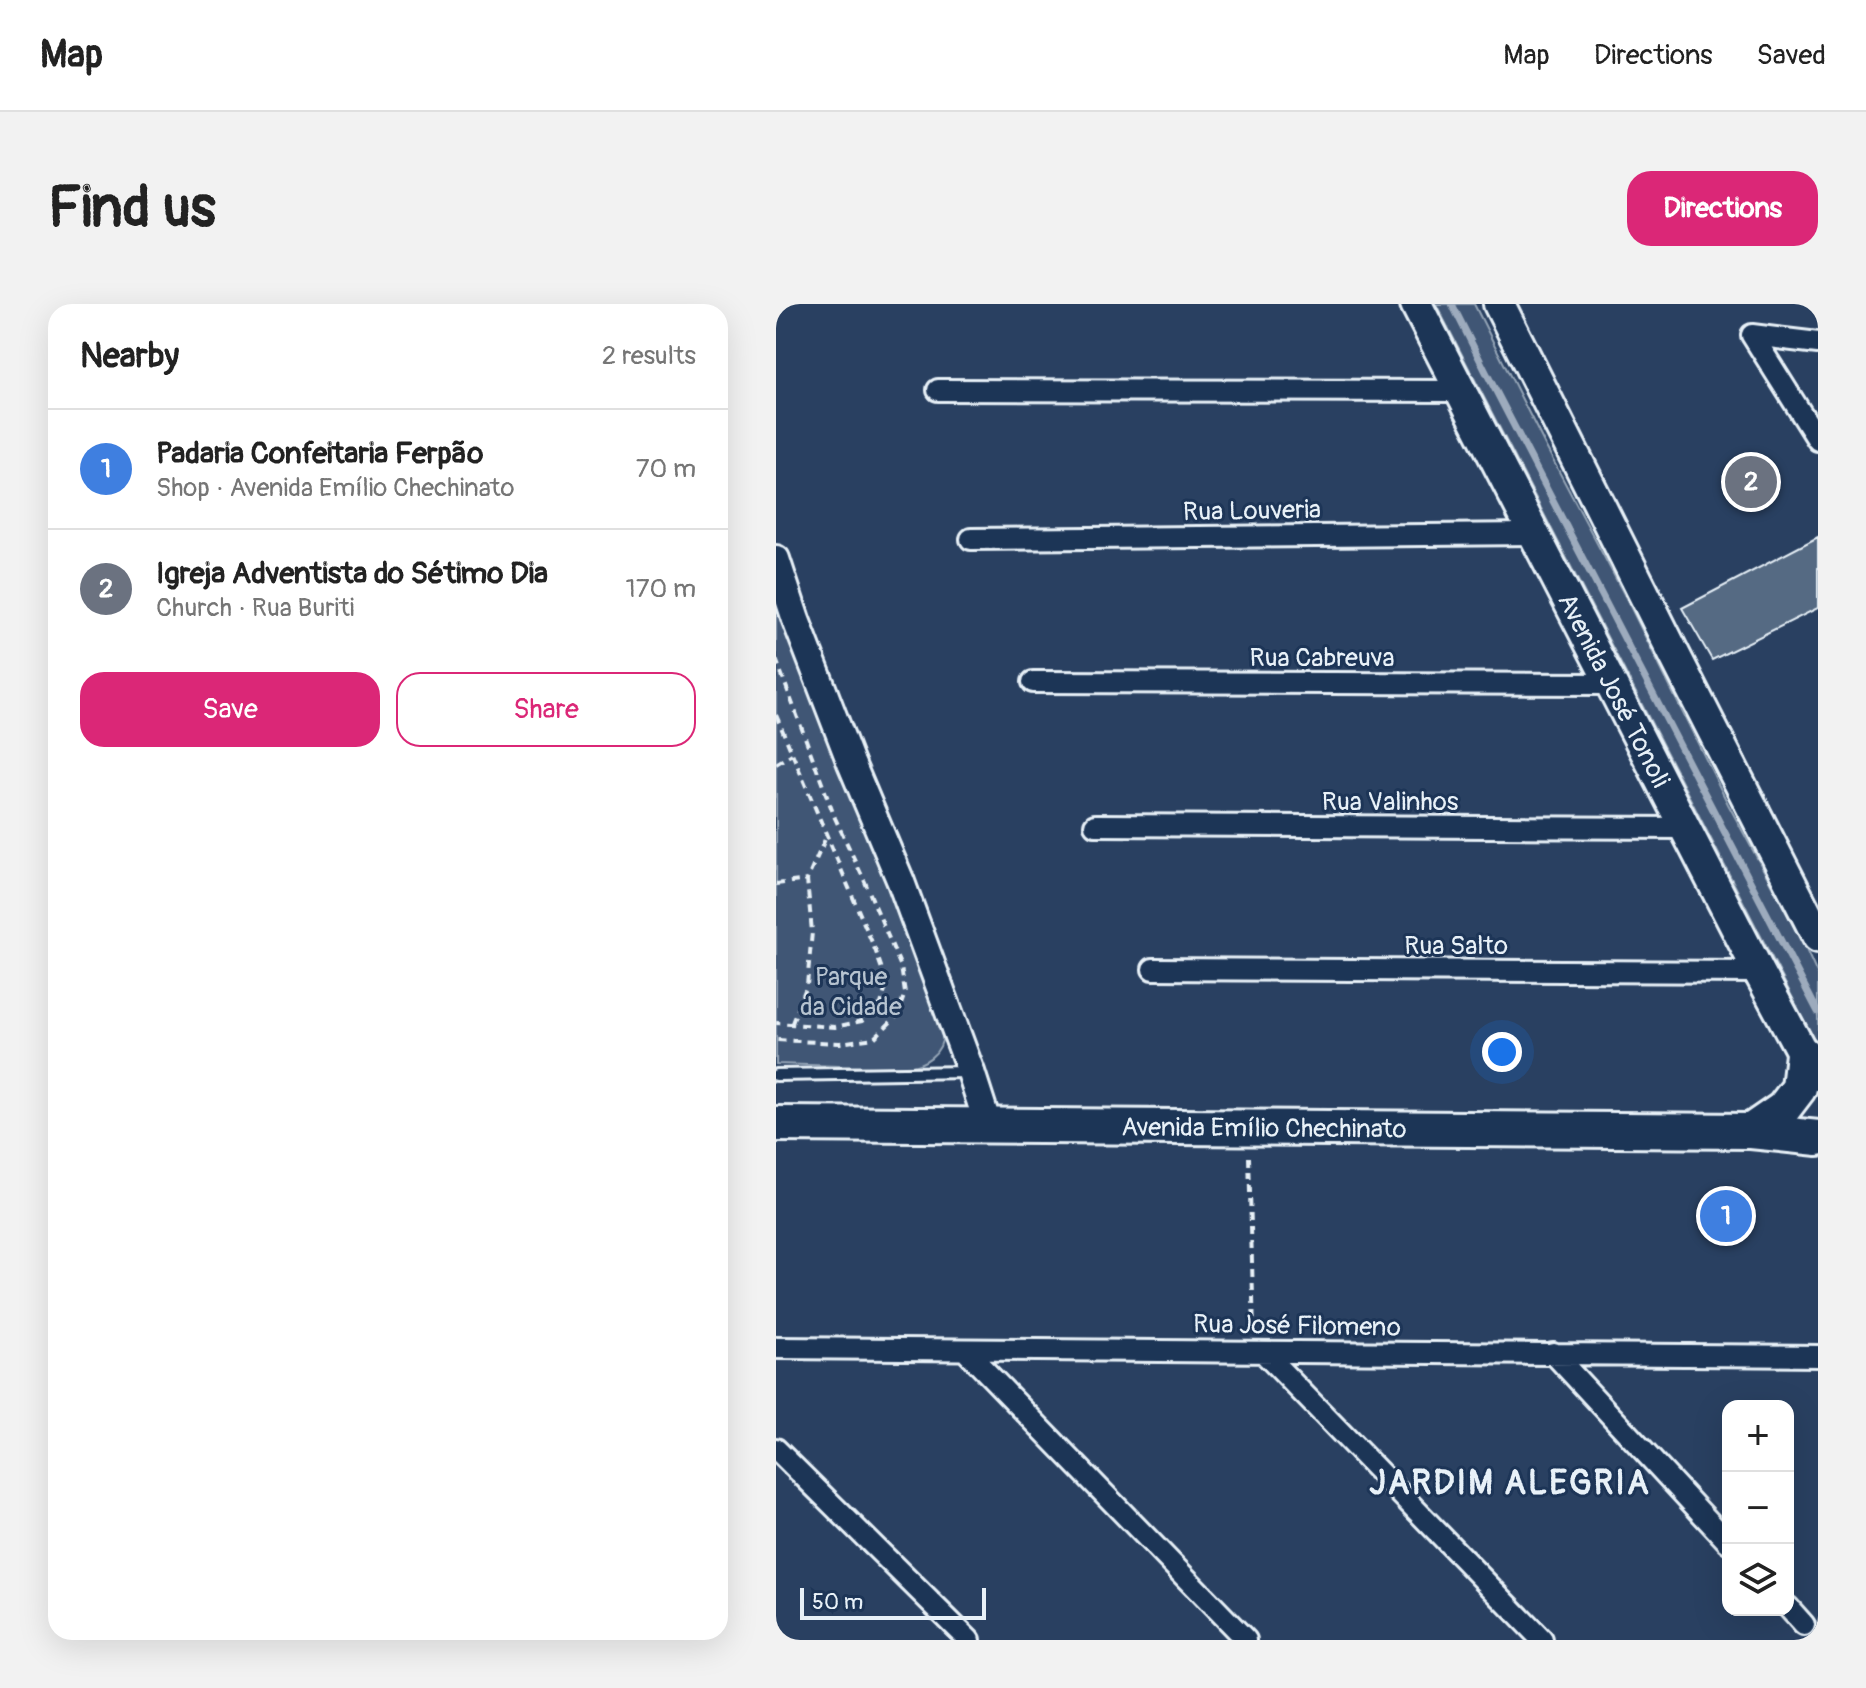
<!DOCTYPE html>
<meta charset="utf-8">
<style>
:root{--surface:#fff;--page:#f2f2f2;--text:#222;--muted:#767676;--line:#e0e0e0;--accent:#db2777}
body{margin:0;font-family:Pangolin,sans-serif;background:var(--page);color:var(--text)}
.controls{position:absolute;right:24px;bottom:24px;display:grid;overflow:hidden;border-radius:16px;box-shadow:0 8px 32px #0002}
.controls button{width:72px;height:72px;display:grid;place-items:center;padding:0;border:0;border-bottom:2px solid var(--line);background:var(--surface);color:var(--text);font:40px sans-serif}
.scale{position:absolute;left:24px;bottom:20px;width:186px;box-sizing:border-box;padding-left:8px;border:4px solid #e8f1f8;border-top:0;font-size:22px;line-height:28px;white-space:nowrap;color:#e8f1f8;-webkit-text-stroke:6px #1d3557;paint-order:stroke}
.you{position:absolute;left:726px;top:748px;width:28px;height:28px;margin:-20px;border:6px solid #fff;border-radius:50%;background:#1a73e8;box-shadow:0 0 0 12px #1a73e833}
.badge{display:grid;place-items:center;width:52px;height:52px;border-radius:50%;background:var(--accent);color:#fff;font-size:26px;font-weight:700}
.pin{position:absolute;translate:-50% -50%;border:4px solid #fff;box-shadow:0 2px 8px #0006}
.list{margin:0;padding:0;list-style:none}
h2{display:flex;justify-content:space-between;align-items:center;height:104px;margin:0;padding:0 32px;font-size:34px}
h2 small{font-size:26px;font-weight:400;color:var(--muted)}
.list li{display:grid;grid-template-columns:52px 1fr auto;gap:24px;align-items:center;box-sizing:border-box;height:120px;padding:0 32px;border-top:2px solid var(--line)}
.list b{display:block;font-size:30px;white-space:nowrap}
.list p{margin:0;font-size:26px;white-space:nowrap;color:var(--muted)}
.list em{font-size:26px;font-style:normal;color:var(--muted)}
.actions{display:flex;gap:16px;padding:24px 32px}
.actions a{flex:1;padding:18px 0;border:2px solid var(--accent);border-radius:24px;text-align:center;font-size:28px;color:var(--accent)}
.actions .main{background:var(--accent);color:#fff}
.icon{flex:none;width:44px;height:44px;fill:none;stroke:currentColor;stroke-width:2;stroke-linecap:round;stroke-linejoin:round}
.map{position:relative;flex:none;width:1042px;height:1336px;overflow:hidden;border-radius:24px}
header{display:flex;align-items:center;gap:48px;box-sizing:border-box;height:112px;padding:0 40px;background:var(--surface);border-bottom:2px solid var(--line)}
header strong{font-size:38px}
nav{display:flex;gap:44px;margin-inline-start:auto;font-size:28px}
.intro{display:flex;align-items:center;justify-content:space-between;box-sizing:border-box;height:192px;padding:0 48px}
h1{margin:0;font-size:56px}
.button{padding:20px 36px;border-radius:24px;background:var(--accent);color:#fff;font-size:28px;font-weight:700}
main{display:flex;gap:48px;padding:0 48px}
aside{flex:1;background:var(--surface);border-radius:24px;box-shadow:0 8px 32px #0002}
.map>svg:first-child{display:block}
</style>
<header>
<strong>Map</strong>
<nav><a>Map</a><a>Directions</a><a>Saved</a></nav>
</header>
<div class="intro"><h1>Find us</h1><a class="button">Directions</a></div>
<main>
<aside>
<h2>Nearby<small>2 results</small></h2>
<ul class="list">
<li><span class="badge" style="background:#3f7fe0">1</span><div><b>Padaria Confeitaria Ferpão</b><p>Shop · Avenida Emílio Chechinato</p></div><em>70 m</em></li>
<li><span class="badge" style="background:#6b7280">2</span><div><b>Igreja Adventista do Sétimo Dia</b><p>Church · Rua Buriti</p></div><em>170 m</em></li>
</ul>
<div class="actions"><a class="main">Save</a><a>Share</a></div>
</aside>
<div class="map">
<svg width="1042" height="1336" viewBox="0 0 1042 1336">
<rect width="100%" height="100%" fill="#294061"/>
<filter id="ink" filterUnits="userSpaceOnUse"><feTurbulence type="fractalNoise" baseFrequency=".0125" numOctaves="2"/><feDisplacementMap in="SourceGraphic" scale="16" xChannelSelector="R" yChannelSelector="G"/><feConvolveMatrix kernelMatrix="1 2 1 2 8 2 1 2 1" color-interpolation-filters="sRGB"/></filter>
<g filter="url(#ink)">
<path fill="#415774" stroke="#94a4b6" stroke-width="2" d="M660,0H698L770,143L850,294L952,500L1028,641L1042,672V743Z
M0,302L162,707C164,713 166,720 167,727C168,750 147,762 127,764L0,760Z"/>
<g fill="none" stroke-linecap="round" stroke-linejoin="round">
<path stroke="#9dabbd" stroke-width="7" d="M676,0L709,66L1042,708"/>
</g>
<path fill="#556a83" stroke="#e8f1f8" stroke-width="2" d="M1042,233V304L936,356L906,304Z"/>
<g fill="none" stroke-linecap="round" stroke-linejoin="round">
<g stroke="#e8f1f8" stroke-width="16">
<path id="service" d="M0,771L193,768"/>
</g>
<g stroke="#e8f1f8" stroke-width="26">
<path id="minor" d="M976,31L1042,136
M976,31L1042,39
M162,86L684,87
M195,235L758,230
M257,378L835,380
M319,521L909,524
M377,665L983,668
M0,1044L1042,1052
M189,1046L470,1336
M487,1048L766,1336
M777,1049L952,1238
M0,1145L193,1336
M1012,1303L1028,1321"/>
</g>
<g stroke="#e8f1f8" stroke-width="32">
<path id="tertiary" d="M0,255L20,316L75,459L125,578L195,768L212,821"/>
</g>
<g stroke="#e8f1f8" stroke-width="36">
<g id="secondary">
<path id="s1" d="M640,0L983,668L1027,750L1042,771"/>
<path d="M723,0L899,352L1042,633"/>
</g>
</g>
<g stroke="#e8f1f8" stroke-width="40">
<g id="primary">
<path id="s2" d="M0,820L975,827L1042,834"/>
<path d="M975,827L1007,805L1023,784L1027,750"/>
</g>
</g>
<path stroke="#e8f1f8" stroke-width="4" stroke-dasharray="8 6" stroke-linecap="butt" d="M0,355L59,514L89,578L125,663L129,689L121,712L98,734L64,739L0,736
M0,411L100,648L111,680L105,700L86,717L59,723L0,719
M0,460L16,450
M0,580L31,576
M16,719L31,681L36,628L31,576L50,533
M473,853L478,1028"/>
<use href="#service" stroke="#1d3557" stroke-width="10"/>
<use href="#minor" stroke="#1d3557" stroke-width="20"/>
<use href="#tertiary" stroke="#1d3557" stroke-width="26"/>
<use href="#secondary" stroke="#1d3557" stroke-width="30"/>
<use href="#primary" stroke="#1d3557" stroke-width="34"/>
</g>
</g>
<g text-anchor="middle" stroke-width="6" stroke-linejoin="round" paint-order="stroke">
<g font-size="26" fill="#e8f1f8" stroke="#1d3557">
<text transform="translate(476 206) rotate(-1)" y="9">Rua Louveria</text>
<text x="546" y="362">Rua Cabreuva</text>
<text dy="9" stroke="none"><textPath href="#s1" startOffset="434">Avenida José Tonoli</textPath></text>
<text x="614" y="506">Rua Valinhos</text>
<text x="680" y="650">Rua Salto</text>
<text dy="9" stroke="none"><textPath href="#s2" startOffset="488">Avenida Emílio Chechinato</textPath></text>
<text transform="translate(521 1021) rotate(1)" y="9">Rua José Filomeno</text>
</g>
<g font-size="26" fill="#b6c3d0" stroke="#1d3557">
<text x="75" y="681">Parque<tspan x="75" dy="30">da Cidade</tspan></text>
</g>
<g font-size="34" font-weight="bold" letter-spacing="2" fill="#e8f1f8" stroke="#1d3557">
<text x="734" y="1190">JARDIM ALEGRIA</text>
</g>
</g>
</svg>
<div class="controls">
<button>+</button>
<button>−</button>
<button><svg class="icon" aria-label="layers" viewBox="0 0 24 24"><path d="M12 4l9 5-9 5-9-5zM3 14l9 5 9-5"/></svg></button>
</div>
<div class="scale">50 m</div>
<div class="you"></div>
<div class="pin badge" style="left:950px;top:912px;background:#3f7fe0">1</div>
<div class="pin badge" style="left:975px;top:178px;background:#6b7280">2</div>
</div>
</main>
